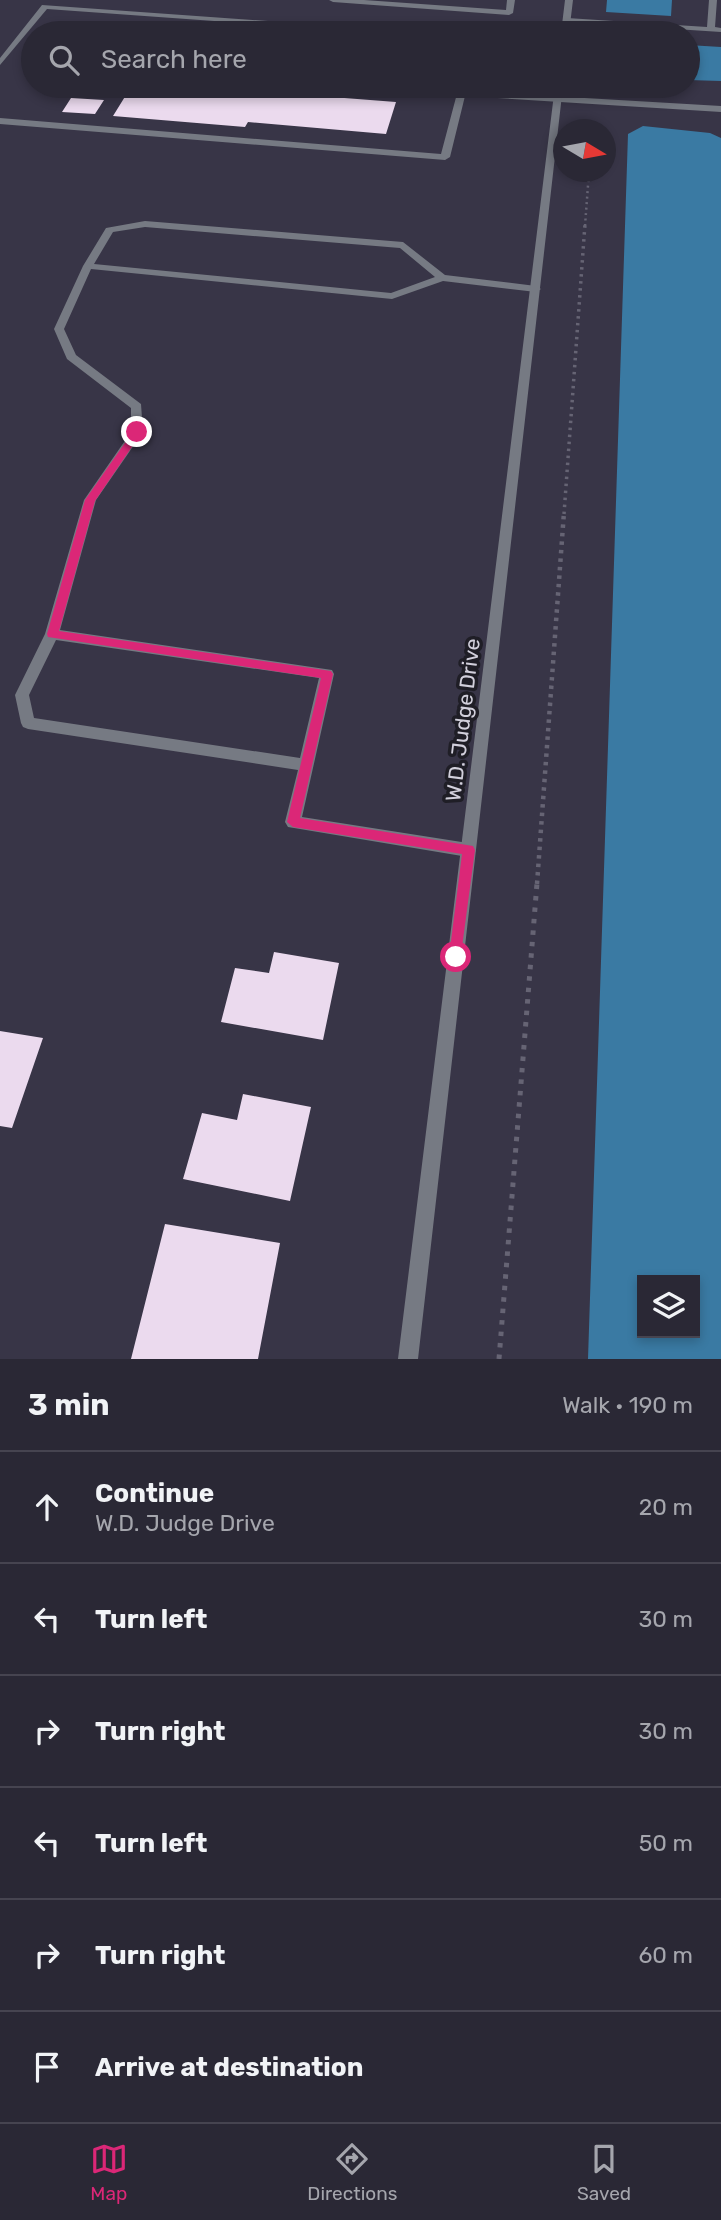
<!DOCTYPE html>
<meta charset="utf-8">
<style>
:root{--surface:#2a2835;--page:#363441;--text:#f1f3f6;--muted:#a5a6ad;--line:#464450;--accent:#db2777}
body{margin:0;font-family:Rubik,sans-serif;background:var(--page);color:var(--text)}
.controls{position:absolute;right:21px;bottom:21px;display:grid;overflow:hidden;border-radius:0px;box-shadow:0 4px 10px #0003}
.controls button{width:63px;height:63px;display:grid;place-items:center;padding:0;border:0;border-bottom:2px solid var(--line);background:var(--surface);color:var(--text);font:35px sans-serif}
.compass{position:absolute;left:553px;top:119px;width:63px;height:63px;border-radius:50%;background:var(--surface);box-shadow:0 4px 10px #0003;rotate:100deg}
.stop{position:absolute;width:21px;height:21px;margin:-16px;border:5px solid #db2777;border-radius:50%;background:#fff}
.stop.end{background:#db2777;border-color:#fff;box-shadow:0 2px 7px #0008}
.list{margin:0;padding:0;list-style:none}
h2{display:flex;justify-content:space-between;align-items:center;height:91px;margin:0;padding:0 28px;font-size:30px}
h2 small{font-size:23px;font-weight:400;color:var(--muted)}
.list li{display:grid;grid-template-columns:46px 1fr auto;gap:21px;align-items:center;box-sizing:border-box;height:112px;padding:0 28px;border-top:2px solid var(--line)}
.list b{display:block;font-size:26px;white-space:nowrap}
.list p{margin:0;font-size:23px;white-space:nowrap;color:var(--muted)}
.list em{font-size:23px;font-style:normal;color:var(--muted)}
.icon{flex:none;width:38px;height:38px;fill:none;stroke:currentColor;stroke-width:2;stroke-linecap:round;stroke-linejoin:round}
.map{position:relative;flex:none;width:721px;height:1359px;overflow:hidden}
.search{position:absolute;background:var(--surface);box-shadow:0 4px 10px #0003;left:21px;right:21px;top:21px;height:77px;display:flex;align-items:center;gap:18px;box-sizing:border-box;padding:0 24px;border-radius:38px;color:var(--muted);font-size:26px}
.sheet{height:763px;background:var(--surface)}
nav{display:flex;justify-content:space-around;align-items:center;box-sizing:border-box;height:98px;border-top:2px solid var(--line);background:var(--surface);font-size:19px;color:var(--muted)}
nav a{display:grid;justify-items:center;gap:4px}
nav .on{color:var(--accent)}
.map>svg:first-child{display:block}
</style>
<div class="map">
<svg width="721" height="1359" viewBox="0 0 721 1359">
<rect width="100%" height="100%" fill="#383547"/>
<path fill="#3a7aa3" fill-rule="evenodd" d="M607,0H672L671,16L606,12Z
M688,45L721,47V81L688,80Z
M643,126L710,133L721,138V1359H588L628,134ZM695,1280V1333H642V1280Z"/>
<path fill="#ebdaee" d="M161,27L226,31V33H157Z
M156,88L251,96L253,91L396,102L386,134L248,122L245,127L113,116L126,95L151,97Z
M71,98L104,100L95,114L62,112Z
M274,952L339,963L323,1040L221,1022L235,968L269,973Z
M0,1031L43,1038L12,1128L0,1126Z
M243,1094L311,1107L290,1201L183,1179L202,1113L237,1120Z
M165,1224L280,1243L258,1359H131Z"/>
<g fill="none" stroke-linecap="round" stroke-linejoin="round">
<path stroke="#666474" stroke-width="2.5" stroke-dasharray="2 3.5" stroke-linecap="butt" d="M585,226L589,172"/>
<path stroke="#666474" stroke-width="3.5" stroke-dasharray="2.5 4.5" stroke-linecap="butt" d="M564,514L585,224"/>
<path stroke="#666474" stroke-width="4.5" stroke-dasharray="3.5 5" stroke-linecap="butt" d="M537,884L564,512"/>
<path stroke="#666474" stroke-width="5" stroke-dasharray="4.5 7" stroke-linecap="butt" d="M499,1359L537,883"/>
<path fill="#767a83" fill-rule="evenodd" d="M329,0H364L506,10L507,0H515L513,13L509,15L333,2Z
M709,0H717L715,27L721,28V32L567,22L563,20L567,18L707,27Z
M42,5L408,31L412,33H379L47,9L0,65V58Z
M459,86H467L466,91L721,106V112L465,96L450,157L445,160L0,124V118L441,154Z
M145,221L403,242L445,275L536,286L541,289L536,292L443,281L392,299L91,269L64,329L76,355L141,404L143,432L96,500L60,630L332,670L334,674L302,817L468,843L474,845L476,850L474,855L468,857L288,827L285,822L298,770L28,729L23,727L21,723L15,695L45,634L84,500L131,432V408L67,359L54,329L83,266L106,228ZM145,227L400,248L435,277L391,293L94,264L113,232ZM56,640L319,678L300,758L34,718L29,695Z"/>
<path fill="#767a83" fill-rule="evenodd" d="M565,0H573L569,33H561Z
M555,86H563L418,1359H398Z"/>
</g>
<path fill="#db2777" d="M134,430L142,432L95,501L59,631L331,671L333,674L300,818L473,846L475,850L460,962H451L449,957L462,854L293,827L287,822L321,678L48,637L47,634L85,500Z"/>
<g text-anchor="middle" stroke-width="7" stroke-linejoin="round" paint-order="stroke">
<g font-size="21" fill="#d2d0dc" stroke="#1f1e26">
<text transform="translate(463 720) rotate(-83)" y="7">W.D. Judge Drive</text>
</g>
</g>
</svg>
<div class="controls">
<button><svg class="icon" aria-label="layers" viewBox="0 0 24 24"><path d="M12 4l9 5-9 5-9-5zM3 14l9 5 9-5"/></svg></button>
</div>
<svg class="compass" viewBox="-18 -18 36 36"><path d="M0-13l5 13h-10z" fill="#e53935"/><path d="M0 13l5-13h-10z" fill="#a5a6ad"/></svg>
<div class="stop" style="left:456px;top:957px"></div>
<div class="stop end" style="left:137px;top:432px"></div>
<div class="search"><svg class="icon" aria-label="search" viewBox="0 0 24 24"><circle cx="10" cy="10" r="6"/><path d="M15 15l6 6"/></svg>Search here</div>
</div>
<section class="sheet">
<h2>3 min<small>Walk · 190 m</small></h2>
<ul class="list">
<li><svg class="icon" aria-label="ahead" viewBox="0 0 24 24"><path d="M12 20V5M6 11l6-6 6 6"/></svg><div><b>Continue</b><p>W.D. Judge Drive</p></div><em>20 m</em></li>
<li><svg class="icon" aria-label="left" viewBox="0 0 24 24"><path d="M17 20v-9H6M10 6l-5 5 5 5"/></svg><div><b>Turn left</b></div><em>30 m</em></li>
<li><svg class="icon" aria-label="right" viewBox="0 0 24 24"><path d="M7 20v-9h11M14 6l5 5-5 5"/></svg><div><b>Turn right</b></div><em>30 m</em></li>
<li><svg class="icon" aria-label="left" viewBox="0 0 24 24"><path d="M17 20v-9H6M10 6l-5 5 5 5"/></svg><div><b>Turn left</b></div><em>50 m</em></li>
<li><svg class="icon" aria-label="right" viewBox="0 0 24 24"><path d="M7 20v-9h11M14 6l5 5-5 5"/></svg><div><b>Turn right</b></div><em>60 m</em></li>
<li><svg class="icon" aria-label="arrive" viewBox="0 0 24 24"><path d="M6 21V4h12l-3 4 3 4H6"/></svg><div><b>Arrive at destination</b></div></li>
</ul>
</section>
<nav>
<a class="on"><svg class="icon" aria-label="map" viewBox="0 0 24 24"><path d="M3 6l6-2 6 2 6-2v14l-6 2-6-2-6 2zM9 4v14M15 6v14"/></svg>Map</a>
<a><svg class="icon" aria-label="directions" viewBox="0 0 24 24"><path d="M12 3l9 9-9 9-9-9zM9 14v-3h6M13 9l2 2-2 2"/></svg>Directions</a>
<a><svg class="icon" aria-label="saved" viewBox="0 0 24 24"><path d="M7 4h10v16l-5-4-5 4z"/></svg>Saved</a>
</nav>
